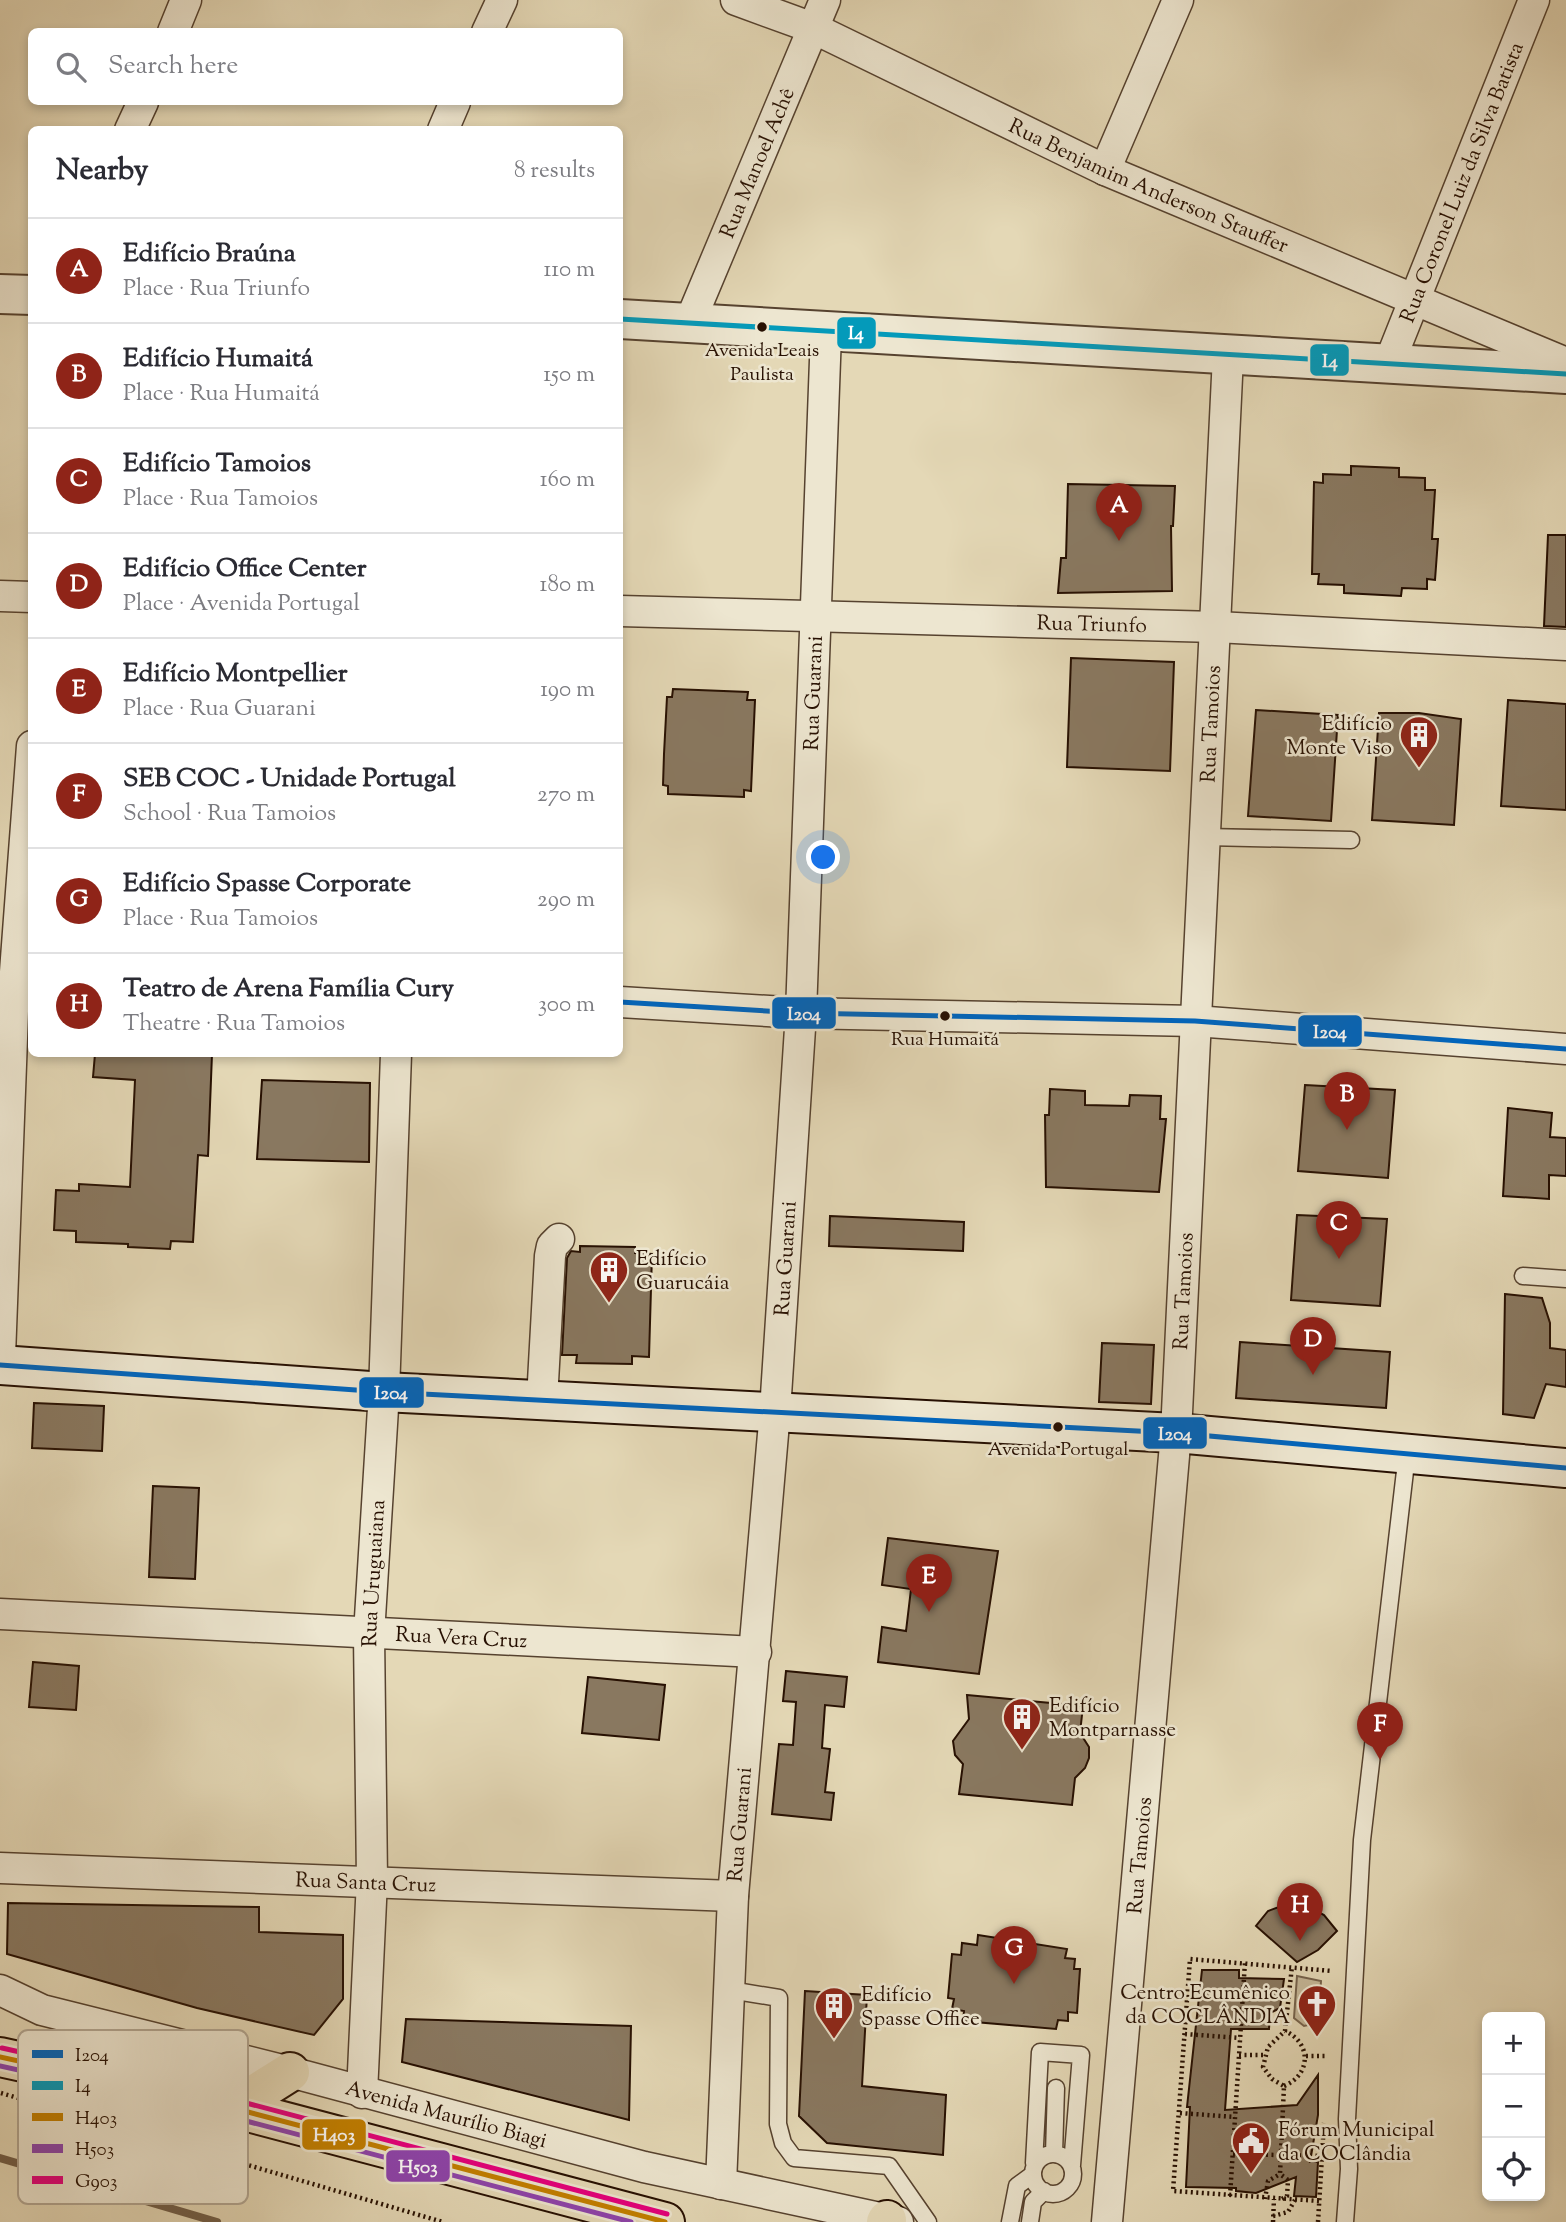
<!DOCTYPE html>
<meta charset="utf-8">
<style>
:root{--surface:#fff;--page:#f7f7f7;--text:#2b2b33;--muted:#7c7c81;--line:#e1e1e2;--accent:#8f2418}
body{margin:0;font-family:"Sorts Mill Goudy",serif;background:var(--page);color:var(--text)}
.controls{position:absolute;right:21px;bottom:21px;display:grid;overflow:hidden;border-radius:10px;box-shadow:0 4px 10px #0003}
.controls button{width:63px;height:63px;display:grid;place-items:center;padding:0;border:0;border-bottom:2px solid var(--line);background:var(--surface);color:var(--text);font:35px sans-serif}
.you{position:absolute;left:824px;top:858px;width:24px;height:24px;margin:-18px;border:5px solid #fff;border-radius:50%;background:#1a73e8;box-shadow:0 0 0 10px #1a73e833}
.badge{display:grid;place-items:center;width:46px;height:46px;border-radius:50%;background:var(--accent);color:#fff;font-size:23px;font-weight:700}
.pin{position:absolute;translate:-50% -58px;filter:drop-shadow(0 2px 4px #0008)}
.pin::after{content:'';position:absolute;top:37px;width:24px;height:21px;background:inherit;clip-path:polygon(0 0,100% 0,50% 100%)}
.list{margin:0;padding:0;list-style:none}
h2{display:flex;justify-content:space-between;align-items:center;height:91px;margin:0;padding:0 28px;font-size:30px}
h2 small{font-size:23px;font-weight:400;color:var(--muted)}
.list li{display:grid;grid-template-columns:46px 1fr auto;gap:21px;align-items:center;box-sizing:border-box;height:105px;padding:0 28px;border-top:2px solid var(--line)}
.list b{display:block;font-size:26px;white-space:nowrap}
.list p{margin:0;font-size:23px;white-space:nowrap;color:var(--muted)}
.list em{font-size:23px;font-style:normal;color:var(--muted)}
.icon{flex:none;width:38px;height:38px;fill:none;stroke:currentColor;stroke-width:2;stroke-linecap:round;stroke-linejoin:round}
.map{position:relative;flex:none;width:1566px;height:2222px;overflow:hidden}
.search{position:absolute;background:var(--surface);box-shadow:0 4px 10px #0003;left:28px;top:28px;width:595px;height:77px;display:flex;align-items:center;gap:18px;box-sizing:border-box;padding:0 24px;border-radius:10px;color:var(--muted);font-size:26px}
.panel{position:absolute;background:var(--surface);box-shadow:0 4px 10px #0003;left:28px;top:126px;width:595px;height:931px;border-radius:10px}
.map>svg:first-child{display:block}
</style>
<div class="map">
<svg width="1566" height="2222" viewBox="0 0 1566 2222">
<rect width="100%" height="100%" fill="#e4d8b6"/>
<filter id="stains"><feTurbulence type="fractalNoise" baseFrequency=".00286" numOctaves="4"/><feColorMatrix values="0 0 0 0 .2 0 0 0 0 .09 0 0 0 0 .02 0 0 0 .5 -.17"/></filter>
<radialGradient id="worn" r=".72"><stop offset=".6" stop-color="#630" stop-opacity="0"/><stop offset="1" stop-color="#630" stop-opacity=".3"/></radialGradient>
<path fill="#c4b697" stroke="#76634c" stroke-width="2" d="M1297,1976L1321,1981L1318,2023L1304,2026L1294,2018Z"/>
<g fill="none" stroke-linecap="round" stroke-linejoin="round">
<path stroke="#725f49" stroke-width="8" d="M0,2158L217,2222"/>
</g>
<path fill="#897860" stroke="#271002" stroke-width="2" d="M1351,466L1399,468V477L1425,478V490H1435L1432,539H1438L1435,580L1427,579V589L1402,588L1401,596L1344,593V585L1318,584L1319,574H1312L1314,482L1323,483V474L1351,475Z
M1068,484L1175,486L1173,526H1171L1172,591L1058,593L1061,558H1066Z
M1548,535H1566V627L1544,626Z
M1071,658L1174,662L1170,771L1067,767Z
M673,689L748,692L747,700H755L751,791L744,790V797L668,794V786L663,785L664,754L667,697H672Z
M1508,700L1566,704V810L1501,806Z
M1256,710L1338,715L1331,821L1248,816Z
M1379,713H1419L1461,719L1454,825L1372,820Z
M95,1054H212L208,1156L198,1155L193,1242L171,1241L170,1249L128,1247V1244L76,1242V1231L54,1230L56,1190L79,1191V1184L130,1187L135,1080L93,1077Z
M262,1080L370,1083L369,1162L257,1159Z
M1305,1085L1395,1090L1388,1178L1298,1171Z
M1050,1089L1085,1091V1105L1129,1106L1130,1095L1161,1096L1160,1119H1166L1159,1192L1046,1187L1045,1115H1049Z
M1508,1108L1552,1113L1550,1137L1566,1138V1176L1549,1175V1199L1503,1196Z
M1297,1215L1387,1219L1380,1306L1291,1300Z
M830,1216L964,1222L963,1251L829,1246Z
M580,1246L635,1247V1253L652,1254L649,1357L632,1356V1364L576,1363L577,1355H562L567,1258L571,1251L580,1252Z
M1505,1294L1542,1298L1550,1323V1348L1566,1350V1387L1546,1384L1534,1418L1503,1414Z
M1240,1342L1390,1352L1386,1408L1236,1398Z
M1102,1343L1154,1345L1151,1404L1099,1402Z
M34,1403L104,1406L102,1451L32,1448Z
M153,1486L199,1488L195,1579L149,1577Z
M888,1538L998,1551L979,1674L878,1662L882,1627L906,1631L911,1589L882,1585Z
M33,1662L79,1666L76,1710L29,1707Z
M786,1671L847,1677L844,1707L825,1705L822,1748L830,1749L825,1792L834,1793L831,1820L772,1814L779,1744L793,1745L796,1702L783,1701Z
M588,1677L665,1685L659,1740L582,1733Z
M967,1695L1083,1706L1080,1733L1089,1747V1758L1085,1768L1075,1778L1072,1805L959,1794L963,1764L955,1755L953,1741L969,1719Z
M8,1903L259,1907V1932L343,1935V1999L314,2035L197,2008L7,1954Z
M1287,1904L1307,1906L1324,1915L1337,1931L1318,1950L1297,1962L1256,1926L1268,1911Z
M978,1935L1067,1949L1065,1958L1075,1959L1074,1969H1080L1077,2013L1068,2012V2021L1058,2020L1056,2029L963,2021L964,2011L952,2009L954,1999L948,1998L952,1954L961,1955L962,1943L977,1945Z
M1202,1970H1239V1978L1284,1979L1280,2008L1270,2013L1269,2029H1231L1225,2110L1297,2105L1318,2075V2115L1310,2162H1318L1316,2197L1294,2196L1296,2177L1256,2193L1236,2191V2188L1186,2187L1190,2107H1187Z
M805,1991L867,1995L862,2086L946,2095L943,2155L827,2143L799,2116Z
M406,2019L631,2026L629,2120L402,2062Z"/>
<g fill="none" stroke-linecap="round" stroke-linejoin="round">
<g stroke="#56422f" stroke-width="19">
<path id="service" d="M1205,837L1351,840
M1523,1276L1566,1279
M730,1990L779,1998L778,2124L783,2143L794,2158L889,2166L928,2222
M1054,2154L1056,2088
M1033 2174a20 20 0 1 1 40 0a20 20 0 1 1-40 0Z
M1034,2163L1040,2052L1081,2055L1072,2165
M1010,2222L1017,2186L1032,2175
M1030,2222L1033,2202L1044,2191
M1345,2222L1349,2169L1347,2119L1362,1840L1407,1454"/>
</g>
<g stroke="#56422f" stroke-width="33">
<g id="minor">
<path id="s1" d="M736,0L813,28L1105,170L1566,363"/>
<path d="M173,32L186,0"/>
<path d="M487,32L502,0"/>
<path d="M130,130L143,102"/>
<path d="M443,130L455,102"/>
<path d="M1105,170L1178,0"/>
<path id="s2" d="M689,324L825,0"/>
<path id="s3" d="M1388,366L1534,0"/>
<path d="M0,596L32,597"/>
<path id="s4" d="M620,611L1216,627L1566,645"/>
<path d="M620,1002L801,1013L1195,1021L1566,1049"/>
<path d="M0,1356L14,985L32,746"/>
<path d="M542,1400L550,1256L552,1246L559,1239"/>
<path id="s5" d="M0,1614L756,1652"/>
<path id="s6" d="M0,1868L733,1896"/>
<path id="s7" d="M0,1990L42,2010L290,2072L644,2167L898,2222"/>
<path id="s8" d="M362,2093L372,1880L369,1634L384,1392L396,1054"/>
<path id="s9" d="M721,2184L733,1896L775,1411L801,1013L826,333"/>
<path id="s10" d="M1107,2222L1176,1433L1228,356"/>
</g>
</g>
<g stroke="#56422f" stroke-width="42">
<path id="tertiary" d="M0,294L32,295
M620,319L1566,374"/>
</g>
<g stroke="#271002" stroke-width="42">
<path id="secondary" d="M0,1365L384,1392L1176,1433L1566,1468"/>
</g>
<g stroke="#271002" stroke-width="42">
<path id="primary" d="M0,2057L233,2108L665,2222
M233,2108L290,2072
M886,2222L887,2220"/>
</g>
<path stroke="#271002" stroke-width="4.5" stroke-dasharray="2 3.5" stroke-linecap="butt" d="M1185,2034L1240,2038
M1239,2055H1266
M1306,2056H1327
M1284,2086C1311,2075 1312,2043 1285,2031
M1,2093L443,2222
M1180,2113L1235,2117
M1233,2154L1322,2156
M1230,2196L1245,1962
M1265,2199L1268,2181L1280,2174
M1282,2199L1287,2196L1288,2180L1280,2174L1284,2086L1272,2079L1263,2067L1268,2047L1285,2031L1292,1966
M1319,2201L1173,2191L1190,1959L1332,1971
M1273,2216L1288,2212L1295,2200
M1273,2222L1274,2199
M1318,2222L1324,2123"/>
<use href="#service" stroke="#ede6d0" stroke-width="16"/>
<use href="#minor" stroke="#ede6d0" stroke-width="30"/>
<use href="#tertiary" stroke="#ede6d0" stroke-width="38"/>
<use href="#secondary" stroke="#ede6d0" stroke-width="38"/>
<use href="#primary" stroke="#e4d8b6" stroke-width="38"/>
<g stroke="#ede6d0" stroke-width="10">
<path id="bus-1" d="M620,1002L801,1013L1195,1021L1566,1049
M0,1365L384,1392L1176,1433L1566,1468"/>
</g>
<g stroke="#ede6d0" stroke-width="10">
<path id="bus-2" d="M620,319L1566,374"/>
</g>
<g stroke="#ede6d0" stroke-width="10">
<path id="bus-3" d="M0,2057L233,2108L665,2222"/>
</g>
<g stroke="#ede6d0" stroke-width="10">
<path id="bus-4" d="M0,2066L231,2117L631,2222"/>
</g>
<g stroke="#ede6d0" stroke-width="10">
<path id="bus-5" d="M2,2048L235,2100L667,2214"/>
</g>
<use href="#bus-1" stroke="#0065bd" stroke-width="5"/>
<use href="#bus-2" stroke="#049aba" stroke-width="5"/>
<use href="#bus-3" stroke="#c38000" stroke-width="5"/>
<use href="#bus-4" stroke="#8e44ad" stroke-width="5"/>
<use href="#bus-5" stroke="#e5007d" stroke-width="5"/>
</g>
<defs>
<g id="building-pin" transform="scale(2.0125)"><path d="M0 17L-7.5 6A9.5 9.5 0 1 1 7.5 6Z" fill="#8f2418" stroke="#ede6d0"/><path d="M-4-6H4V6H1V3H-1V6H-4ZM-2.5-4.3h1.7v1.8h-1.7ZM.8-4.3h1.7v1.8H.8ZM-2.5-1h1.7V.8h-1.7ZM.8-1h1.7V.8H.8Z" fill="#fff"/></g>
<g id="church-pin" transform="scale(2.0125)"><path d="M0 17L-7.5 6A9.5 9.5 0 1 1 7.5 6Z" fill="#8f2418" stroke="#ede6d0"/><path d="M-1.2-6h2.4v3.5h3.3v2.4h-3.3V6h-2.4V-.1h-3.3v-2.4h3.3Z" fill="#fff"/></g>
<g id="civic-pin" transform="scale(2.0125)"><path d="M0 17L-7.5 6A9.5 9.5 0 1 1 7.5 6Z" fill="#8f2418" stroke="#ede6d0"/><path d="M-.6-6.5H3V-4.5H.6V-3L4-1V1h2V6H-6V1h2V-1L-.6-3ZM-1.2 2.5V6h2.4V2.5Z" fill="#fff"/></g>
</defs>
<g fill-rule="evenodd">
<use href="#building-pin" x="1419" y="735"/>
<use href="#building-pin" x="609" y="1270"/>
<use href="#building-pin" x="1022" y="1717"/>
<use href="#church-pin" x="1317" y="2004"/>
<use href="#building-pin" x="834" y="2006"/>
<use href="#civic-pin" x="1251" y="2141"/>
</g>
<g fill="#271002" stroke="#ede6d0" stroke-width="2.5">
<circle cx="762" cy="327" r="6"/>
<circle cx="945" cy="1016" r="6"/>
<circle cx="1058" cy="1427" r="6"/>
</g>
<g text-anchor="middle" stroke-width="5" stroke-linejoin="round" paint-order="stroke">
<g font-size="19" fill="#271002" stroke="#ede6d0">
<text x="762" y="356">Avenida Leais<tspan x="762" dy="24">Paulista</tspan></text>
<text x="945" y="1045">Rua Humaitá</text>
<text x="1058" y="1455">Avenida Portugal</text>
</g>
<g font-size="21" fill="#271002" stroke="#ede6d0">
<text dy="7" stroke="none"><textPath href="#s2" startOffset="175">Rua Manoel Achê</textPath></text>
<text dy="7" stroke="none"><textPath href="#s3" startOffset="198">Rua Coronel Luiz da Silva Batista</textPath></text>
<text dy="7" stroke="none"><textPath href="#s1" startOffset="453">Rua Benjamim Anderson Stauffer</textPath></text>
<text dy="7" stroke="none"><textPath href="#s4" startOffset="472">Rua Triunfo</textPath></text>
<text dy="7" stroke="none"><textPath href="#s9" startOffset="1494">Rua Guarani</textPath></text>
<text dy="7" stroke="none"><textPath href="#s10" startOffset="1502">Rua Tamoios</textPath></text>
<text dy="7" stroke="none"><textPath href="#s9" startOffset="928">Rua Guarani</textPath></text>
<text dy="7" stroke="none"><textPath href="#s10" startOffset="934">Rua Tamoios</textPath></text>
<text dy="7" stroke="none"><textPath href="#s8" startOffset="520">Rua Uruguaiana</textPath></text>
<text dy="7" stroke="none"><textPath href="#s5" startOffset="462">Rua Vera Cruz</textPath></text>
<text dy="7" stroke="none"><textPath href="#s9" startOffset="360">Rua Guarani</textPath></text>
<text dy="7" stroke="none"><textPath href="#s10" startOffset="368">Rua Tamoios</textPath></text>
<text dy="7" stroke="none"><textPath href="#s6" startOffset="366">Rua Santa Cruz</textPath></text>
<text dy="7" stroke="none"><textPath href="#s7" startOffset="464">Avenida Maurílio Biagi</textPath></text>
</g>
<g font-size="21" fill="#271002" stroke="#ede6d0" text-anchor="start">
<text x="1392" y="730" text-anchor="end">Edifício<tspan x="1392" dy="24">Monte Viso</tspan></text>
<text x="636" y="1265">Edifício<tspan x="636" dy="24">Guarucáia</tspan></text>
<text x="1049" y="1712">Edifício<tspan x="1049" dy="24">Montparnasse</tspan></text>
<text x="1290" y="1999" text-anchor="end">Centro Ecumênico<tspan x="1290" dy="24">da COCLÂNDIA</tspan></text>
<text x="861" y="2001">Edifício<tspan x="861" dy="24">Spasse Office</tspan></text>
<text x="1278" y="2136">Fórum Municipal<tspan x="1278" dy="24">da COClândia</tspan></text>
</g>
</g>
<rect x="18" y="2030" width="230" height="174" rx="10" fill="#ede6d0" stroke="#b2a692" stroke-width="2"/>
<rect x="32" y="2050" width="31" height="8" fill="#0065bd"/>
<rect x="32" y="2081" width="31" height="9" fill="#049aba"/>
<rect x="32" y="2113" width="31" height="8" fill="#c38000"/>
<rect x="32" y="2144" width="31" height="9" fill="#8e44ad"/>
<rect x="32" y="2176" width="31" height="8" fill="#e5007d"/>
<g font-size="19" fill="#271002">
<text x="75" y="2061">I204</text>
<text x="75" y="2092">I4</text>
<text x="75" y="2124">H403</text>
<text x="75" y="2155">H503</text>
<text x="75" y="2187">G903</text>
</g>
<g stroke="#ede6d0" stroke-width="2.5">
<rect x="836" y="316" width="41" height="34" rx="7" fill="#049aba"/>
<rect x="1309" y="343" width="41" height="34" rx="7" fill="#049aba"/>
<rect x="771" y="996" width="66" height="34" rx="7" fill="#0065bd"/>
<rect x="1297" y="1014" width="66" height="34" rx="7" fill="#0065bd"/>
<rect x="358" y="1376" width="67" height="33" rx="7" fill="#0065bd"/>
<rect x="1142" y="1416" width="66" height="34" rx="7" fill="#0065bd"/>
<rect x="301" y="2118" width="66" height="33" rx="7" fill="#c38000"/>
<rect x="385" y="2149" width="66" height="34" rx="7" fill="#8e44ad"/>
</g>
<g font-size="19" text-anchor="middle" font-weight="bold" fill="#fff">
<text x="856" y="339">I4</text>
<text x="1330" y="367">I4</text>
<text x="804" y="1020">I204</text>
<text x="1330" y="1038">I204</text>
<text x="391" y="1399">I204</text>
<text x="1175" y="1440">I204</text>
<text x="334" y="2141">H403</text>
<text x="418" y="2173">H503</text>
</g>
<rect width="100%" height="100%" filter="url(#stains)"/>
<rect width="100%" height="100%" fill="url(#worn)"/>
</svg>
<div class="controls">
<button>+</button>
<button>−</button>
<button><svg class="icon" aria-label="locate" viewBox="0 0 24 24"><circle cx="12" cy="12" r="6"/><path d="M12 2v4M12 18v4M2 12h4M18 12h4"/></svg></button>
</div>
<div class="you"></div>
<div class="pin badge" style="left:1119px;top:541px">A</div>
<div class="pin badge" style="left:1347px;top:1130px">B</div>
<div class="pin badge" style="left:1339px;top:1259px">C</div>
<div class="pin badge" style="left:1313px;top:1375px">D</div>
<div class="pin badge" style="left:929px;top:1612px">E</div>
<div class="pin badge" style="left:1380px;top:1760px">F</div>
<div class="pin badge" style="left:1014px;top:1984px">G</div>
<div class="pin badge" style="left:1300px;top:1941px">H</div>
<div class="search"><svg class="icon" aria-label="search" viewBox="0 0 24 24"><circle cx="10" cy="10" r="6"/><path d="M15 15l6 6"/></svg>Search here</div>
<section class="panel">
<h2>Nearby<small>8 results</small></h2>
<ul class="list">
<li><span class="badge">A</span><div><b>Edifício Braúna</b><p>Place · Rua Triunfo</p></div><em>110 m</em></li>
<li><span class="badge">B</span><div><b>Edifício Humaitá</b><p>Place · Rua Humaitá</p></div><em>150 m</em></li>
<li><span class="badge">C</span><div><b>Edifício Tamoios</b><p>Place · Rua Tamoios</p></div><em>160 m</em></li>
<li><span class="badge">D</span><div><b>Edifício Office Center</b><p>Place · Avenida Portugal</p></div><em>180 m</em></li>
<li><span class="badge">E</span><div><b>Edifício Montpellier</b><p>Place · Rua Guarani</p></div><em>190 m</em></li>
<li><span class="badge">F</span><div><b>SEB COC - Unidade Portugal</b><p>School · Rua Tamoios</p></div><em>270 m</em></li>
<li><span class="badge">G</span><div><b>Edifício Spasse Corporate</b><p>Place · Rua Tamoios</p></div><em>290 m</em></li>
<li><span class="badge">H</span><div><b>Teatro de Arena Família Cury</b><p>Theatre · Rua Tamoios</p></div><em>300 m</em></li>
</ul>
</section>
</div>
